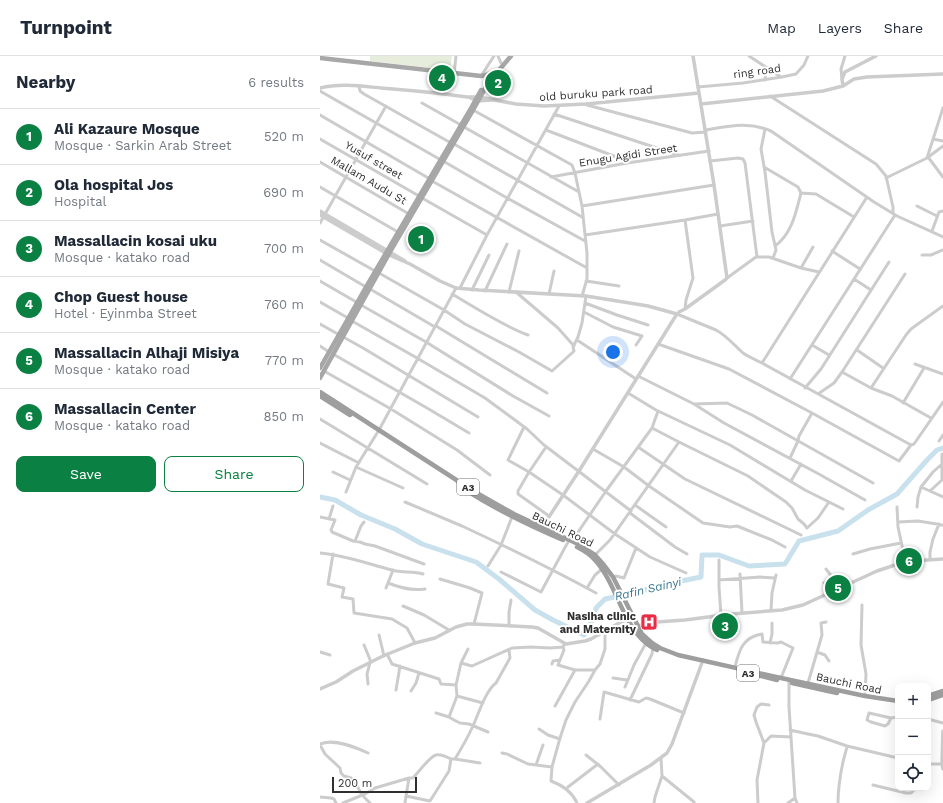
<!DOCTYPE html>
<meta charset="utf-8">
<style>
:root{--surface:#fff;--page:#f2f2f3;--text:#1f2937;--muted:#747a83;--line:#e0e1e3;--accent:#0b8043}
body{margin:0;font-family:"Work Sans",sans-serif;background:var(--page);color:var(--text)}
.controls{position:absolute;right:12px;bottom:12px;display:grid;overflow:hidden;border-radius:8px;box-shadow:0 4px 16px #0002}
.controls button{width:36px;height:36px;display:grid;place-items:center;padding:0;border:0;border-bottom:1px solid var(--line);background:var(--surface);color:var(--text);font:20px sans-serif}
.scale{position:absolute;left:12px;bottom:10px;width:85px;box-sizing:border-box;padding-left:4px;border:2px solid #2f2f2f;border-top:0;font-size:11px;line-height:14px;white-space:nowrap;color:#2f2f2f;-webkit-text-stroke:3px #fff;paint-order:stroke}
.you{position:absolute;left:293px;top:296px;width:14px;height:14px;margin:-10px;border:3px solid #fff;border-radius:50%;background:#1a73e8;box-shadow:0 0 0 6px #1a73e833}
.badge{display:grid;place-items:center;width:26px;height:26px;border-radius:50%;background:var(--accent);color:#fff;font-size:13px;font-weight:700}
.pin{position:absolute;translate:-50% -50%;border:2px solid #fff;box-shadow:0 1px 4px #0006}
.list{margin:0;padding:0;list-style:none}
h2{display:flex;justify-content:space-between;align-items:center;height:52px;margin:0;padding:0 16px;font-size:17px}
h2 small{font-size:13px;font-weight:400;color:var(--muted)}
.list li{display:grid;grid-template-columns:26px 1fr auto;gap:12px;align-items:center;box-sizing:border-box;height:56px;padding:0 16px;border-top:1px solid var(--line)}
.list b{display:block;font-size:15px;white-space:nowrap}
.list p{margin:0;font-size:13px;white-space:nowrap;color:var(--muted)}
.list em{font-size:13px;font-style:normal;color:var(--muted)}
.actions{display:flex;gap:8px;padding:12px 16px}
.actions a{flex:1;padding:9px 0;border:1px solid var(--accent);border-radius:8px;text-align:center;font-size:14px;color:var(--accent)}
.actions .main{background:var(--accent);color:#fff}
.icon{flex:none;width:22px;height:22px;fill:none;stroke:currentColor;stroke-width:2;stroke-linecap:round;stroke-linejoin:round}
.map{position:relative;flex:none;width:623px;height:747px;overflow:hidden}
header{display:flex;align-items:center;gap:24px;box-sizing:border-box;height:56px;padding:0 20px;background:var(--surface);border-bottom:1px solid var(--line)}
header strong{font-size:19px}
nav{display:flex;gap:22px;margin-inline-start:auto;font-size:14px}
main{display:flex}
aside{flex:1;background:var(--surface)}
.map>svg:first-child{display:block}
</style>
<header>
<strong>Turnpoint</strong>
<nav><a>Map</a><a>Layers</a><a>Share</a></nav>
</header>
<main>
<aside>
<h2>Nearby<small>6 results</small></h2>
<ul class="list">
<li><span class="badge">1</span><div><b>Ali Kazaure Mosque</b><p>Mosque · Sarkin Arab Street</p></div><em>520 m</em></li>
<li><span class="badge">2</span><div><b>Ola hospital Jos</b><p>Hospital</p></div><em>690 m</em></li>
<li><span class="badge">3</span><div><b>Massallacin kosai uku</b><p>Mosque · katako road</p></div><em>700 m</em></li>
<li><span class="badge">4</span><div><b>Chop Guest house</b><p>Hotel · Eyinmba Street</p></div><em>760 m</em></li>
<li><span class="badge">5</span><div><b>Massallacin Alhaji Misiya</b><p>Mosque · katako road</p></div><em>770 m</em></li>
<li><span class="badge">6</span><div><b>Massallacin Center</b><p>Mosque · katako road</p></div><em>850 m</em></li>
</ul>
<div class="actions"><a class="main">Save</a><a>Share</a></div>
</aside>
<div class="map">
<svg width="623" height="747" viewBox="0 0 623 747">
<rect width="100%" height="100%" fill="#fff"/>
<path fill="#e6eddc" d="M50,0H132L130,14L50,5Z"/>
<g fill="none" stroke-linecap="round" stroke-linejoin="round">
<path stroke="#c8e1ed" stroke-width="5" d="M0,441L15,444L41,459L75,473L102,488L156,506L179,523L215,554L233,564L264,579L269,573L276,552L285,543L310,538L346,528L381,521L382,499H399L429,510L465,508L479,485L518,475L548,454L577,438L607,404L617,394L623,392"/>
<path stroke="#ccc" stroke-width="3" d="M178,0L181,7
M429,0L461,21
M134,18L136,0
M161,20L174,0
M522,23L521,13L525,0
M445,24L446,12
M39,30L40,35L44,38L131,87
M378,31L423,27L462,21L476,18L484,9L488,0
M0,35L121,104
M450,40L556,108L566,120L573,151V157
M102,47L141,69
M267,49L372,77L386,76
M153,54L252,109L255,117L262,150L267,197V223L262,240
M234,58L358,99
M0,59L110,123
M144,71L259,136
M445,73L441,93L445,116L452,176L456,194L453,202
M226,74L304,104L307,107
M386,74C409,70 428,65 451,75L554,146L577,160L623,181
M0,83L99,140
M613,83L623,85
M134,88L262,161
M608,101L623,121
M607,102L623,52
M123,105L187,142L265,185
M390,105L418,102L423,103L425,107L437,201
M0,106L89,158
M444,111L478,131L481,137C476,156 472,178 455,190
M231,121L307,107L389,95
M566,122L607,102L623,90
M112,125L267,212
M0,131L78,176
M481,137L496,138L534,161
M102,142L167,179
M262,150L394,129
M597,150L617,160
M365,164L373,222L366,244L365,253
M0,167L66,50
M400,170L433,165
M612,175L619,156L623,155
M265,179L365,164L398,158
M0,184L55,215
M512,195L540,213
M602,199H611L623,194
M0,204L46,231
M481,212L493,191
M59,217L124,254L145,268L199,296L232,315L252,297L254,295L253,291L258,281L262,267L266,240
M407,222L436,201H449L481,212L499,216
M534,223L551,234
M0,225L38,247
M266,225L299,230
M140,232L167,179L239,50
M50,233L115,271
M152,234L169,199
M165,235L187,188
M189,236L199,195
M196,236L238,272L254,290
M132,238C156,252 181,269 208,279
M229,238L234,215
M0,246L28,262
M265,247L297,259L328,269
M41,249L106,286L193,340L229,360
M264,256L293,271L322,280L316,289
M357,258L396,274C407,280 414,289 423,297C429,301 436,304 442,307L591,389
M32,265L97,302L165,342L207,373L224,389L311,455
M0,268L43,292L158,361
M116,270L227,337
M257,284L316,323
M338,288L409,313L492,357L579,405L591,389L594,388L623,346
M492,289L509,299
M0,290L9,296
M537,294L563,312
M13,298L107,352L149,377
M442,307L547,141
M595,308L623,318
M4,315L71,353L137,394L170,419
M522,316L551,332L572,340L611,362
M318,320L374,348L404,367L497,417L545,444
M470,323L575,159
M485,332L501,313L569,206
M551,332L586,279L591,273L623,250
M308,337L336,354L410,389L485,434L523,453
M498,338L514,327L522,316L585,218
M583,347L604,312
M374,348L407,347L432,359L553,427
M0,363L107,428
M204,371L188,404L209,416L243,439L295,478L330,501L366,517
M332,372L359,386L428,420L466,446L472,452L478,463L484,468L487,472L498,462L509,446
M619,385L623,379
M0,387L39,407
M226,391L209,416L198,435V438L229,460
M318,391L365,423L481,479
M273,393L304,411L329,430L383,467L410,471L417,470L452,484L465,491
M622,398V423
M470,402L478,385L479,380L492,357
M36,411L83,432
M13,416L30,424
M471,425L481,408
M601,431L623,441
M610,435L623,423
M26,436L36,411L59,374L136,232
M85,446C104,454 123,462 142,470C187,491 232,513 276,537
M315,449L346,471
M577,451L578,471L583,494L586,506
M597,451L598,441L601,431L613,416L622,408
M310,457L355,491L367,498
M0,461L15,464L11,474L12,476L33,485L40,486L45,488L55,490L104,508
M9,463L13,450
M578,466L598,465L623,469
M35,485L41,470L44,466
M252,485L286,435L332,372L338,355
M0,497C25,499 48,508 72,514C82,517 93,515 103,518
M13,498L8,528L24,532L22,541L33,543L34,557L72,563L87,572L93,583L95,587
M533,498L550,493L581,487
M275,499L290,484L359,386
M610,503V496L613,483L619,468
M399,504V531L401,559
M168,510L181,489L192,461
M506,513L520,531
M181,516L221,536L248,486
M420,518L422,557
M293,521L296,520L304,522L316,492
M120,523L150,532L162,537L154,568
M399,524L440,521L455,522
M68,527C78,531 93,535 105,533
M504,527L512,521
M66,532L73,514
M267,532L275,519L282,513
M542,549L541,589L546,618L545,640
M83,550L104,559L129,574
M451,554L452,537L456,519
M405,559L406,581
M189,569V556L191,544
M59,579L64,600
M450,587L452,578V567
M44,589L51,606
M0,596L10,599
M497,596L505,599L509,605
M67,598L72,608L119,623L121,628L136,629L141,607L152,610L192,592L211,591L230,592L243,591
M240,604L244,594L243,591L244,589
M141,607L148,593
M232,608L233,605L240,604L238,609L255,614
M415,611C419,594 423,581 442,578L443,586L458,587L461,586L473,592L461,622
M293,622L307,624
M471,624L469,626V651L475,742L477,747
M488,627L502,579L501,567L506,566
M48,628L47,618L50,607
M305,631L314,609L326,587
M76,634L80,610
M91,635L96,627L99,617
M137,640L163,647
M310,644L332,598L333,592
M235,650L255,614H275
M116,657L129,661L134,664L140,667L149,668L168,676
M129,661L137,640L136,629
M571,662L568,668L565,670L551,666L547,664L549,657L571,662L578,661
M280,663L284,636L319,646L326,642L330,643L364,657
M608,663L623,667
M219,673L228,679L240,683
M470,674L488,678L498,680L527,690C526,696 524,701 523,706C520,720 518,733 518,747
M444,687L436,666L434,659L437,651L441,648L449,649
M0,688C14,682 35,691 48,697
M0,689L5,698L20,712L21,717L24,720L31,722L35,726L42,739L50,747
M527,690L578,702
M182,697L187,698L208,708L232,711
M266,699L281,711L299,729
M341,702L342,720L374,746
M131,703C127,701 121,698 116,699C109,701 98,717 93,722H89L86,740L110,745L129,715L131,703H135C141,693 147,683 152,672C158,660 165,635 176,627L190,602L189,594
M135,703L160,707
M608,708H622
M216,709L223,689
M553,729L586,737H591L596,732
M248,731L278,708
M0,741C5,742 10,741 14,743L16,747
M23,747L45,738L55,732L89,722
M85,747L86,740
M257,747C252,736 242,729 231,725L232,711L240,682L246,664L255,646L269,625L275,614L280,608L285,593V575
M334,747L335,741L342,720
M438,747L437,724L444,687L451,680L471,681
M468,747L475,742"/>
<path stroke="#ccc" stroke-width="3.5" d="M523,30L522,23L525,16L556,0
M0,32C20,27 41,30 61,32C90,34 118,37 147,41H159L196,48L224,50L266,48L379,37
M148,41L158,45L171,44
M381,48L503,35L523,30L534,23L547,21L623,18
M0,155L85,205
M0,159L69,199L90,208L120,225L136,232L159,234L266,240L316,248L328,250L357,258
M221,473L259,415L355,261L359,256L365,253L405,224L407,222L394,129L373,0
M317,570L337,566L365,564L411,558L462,554L483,549L557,515L578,508L592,505L623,503
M0,633L16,626L33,615L63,600L95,587L115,582L136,571L147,568H154L212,571L218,572L246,588L265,585L271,583L299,567L308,563
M623,675L622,708L623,713
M267,747L331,709L347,697L352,688L383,604"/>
<path stroke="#a7a7a7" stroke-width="4.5" d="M0,2L161,20L166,19L174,15
M0,312L46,231L150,54L161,34
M0,322L70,196L153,54L168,27L191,0"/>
<path stroke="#9e9e9e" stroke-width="4.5" d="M0,336L155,436L194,458L258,488L275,499L284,509L293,521L322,578L332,587L340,592L358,599L461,622L545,640L578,645
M0,340L30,359
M149,436C179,455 210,470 243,484
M257,491C263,494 270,498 275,504C296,527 302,567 326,587C329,590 333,592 337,594
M437,619L457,624
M472,627L517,637
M608,640L623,635
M608,644L623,639"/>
</g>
<defs>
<g id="hospital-square" transform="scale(0.9)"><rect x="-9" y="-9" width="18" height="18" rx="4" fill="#eb2c46" stroke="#fff"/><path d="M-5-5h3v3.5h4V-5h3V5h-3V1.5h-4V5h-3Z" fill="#fff"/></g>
</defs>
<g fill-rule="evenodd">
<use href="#hospital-square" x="329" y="566"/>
</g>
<g text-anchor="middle" stroke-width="4" stroke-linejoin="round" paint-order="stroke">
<g fill="#fff" stroke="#6d6d6d" stroke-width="1">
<rect x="137" y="423" width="22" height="16" rx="3"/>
<rect x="417" y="609" width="22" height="16" rx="3"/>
</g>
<g font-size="10" font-weight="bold" fill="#2f2f2f">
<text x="148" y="435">A3</text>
<text x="428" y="621">A3</text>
</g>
<g font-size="11" fill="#2f2f2f" stroke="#fff">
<text transform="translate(437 15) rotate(-8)" y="4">ring road</text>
<text transform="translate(276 37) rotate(-4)" y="4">old buruku park road</text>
<text transform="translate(308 99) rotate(-9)" y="4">Enugu Agidi Street</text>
<text transform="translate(54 104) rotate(30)" y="4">Yusuf street</text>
<text transform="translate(49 124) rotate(30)" y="4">Mallam Audu St</text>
<text transform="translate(243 473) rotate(26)" y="4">Bauchi Road</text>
<text transform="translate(529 627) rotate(12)" y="4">Bauchi Road</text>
</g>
<g font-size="11" font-weight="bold" fill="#2f2f2f" stroke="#fff" text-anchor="end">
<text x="316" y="564">Nasiha clinic<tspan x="316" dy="13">and Maternity</tspan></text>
</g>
<g font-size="12" font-style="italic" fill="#3a7694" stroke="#fff">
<text transform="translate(328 533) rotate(-13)" y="4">Rafin Sainyi</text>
</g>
</g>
</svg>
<div class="controls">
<button>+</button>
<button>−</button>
<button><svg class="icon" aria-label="locate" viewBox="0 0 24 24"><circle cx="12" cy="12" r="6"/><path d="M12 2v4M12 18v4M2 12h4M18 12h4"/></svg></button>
</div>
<div class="scale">200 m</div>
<div class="you"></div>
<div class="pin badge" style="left:101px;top:183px">1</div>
<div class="pin badge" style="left:178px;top:27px">2</div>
<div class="pin badge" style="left:405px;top:570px">3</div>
<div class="pin badge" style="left:122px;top:22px">4</div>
<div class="pin badge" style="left:518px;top:532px">5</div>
<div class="pin badge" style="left:589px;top:505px">6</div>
</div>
</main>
